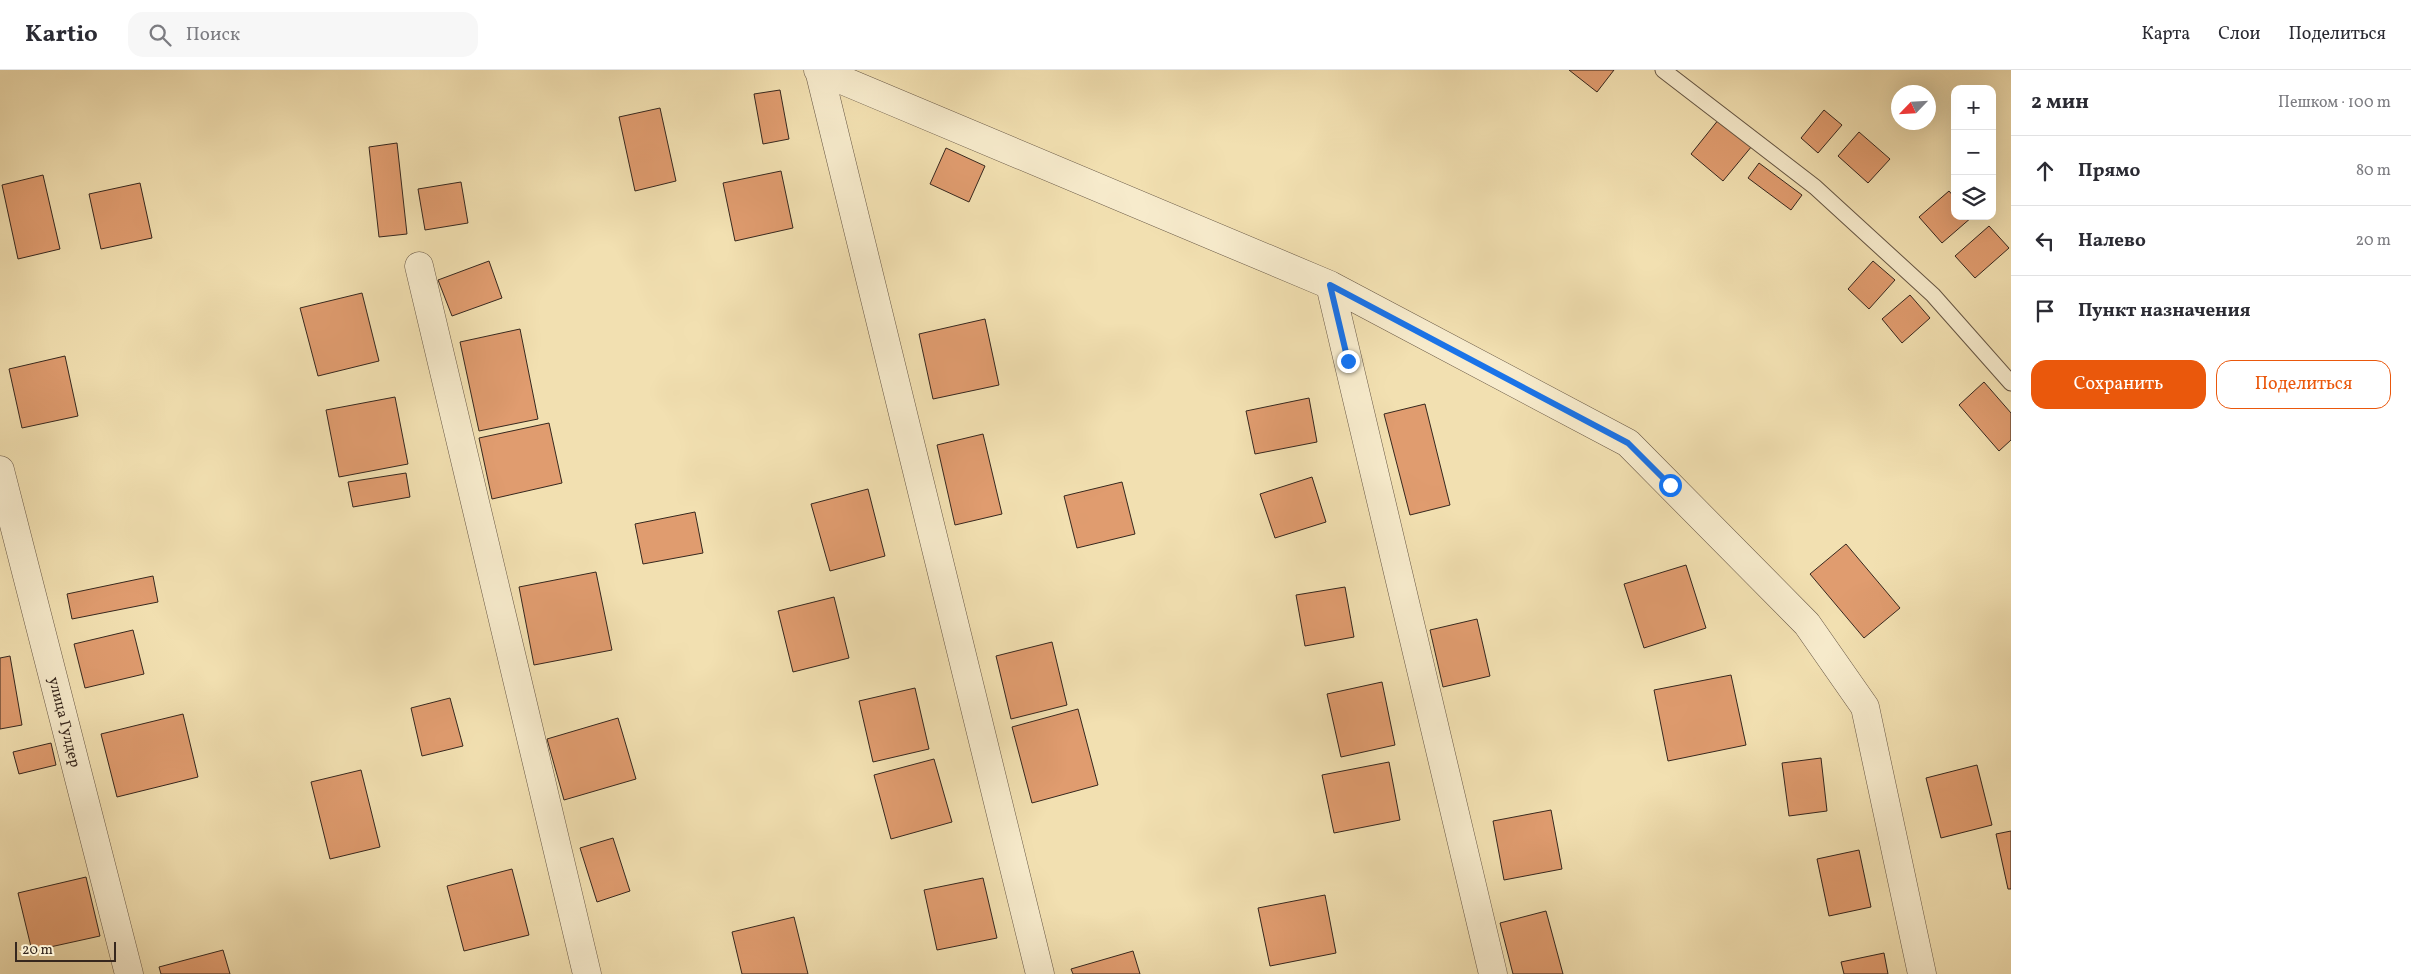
<!DOCTYPE html>
<html lang="ru">
<meta charset="utf-8">
<style>
:root{--surface:#fff;--page:#f7f7f7;--text:#2b2b33;--muted:#7c7c81;--line:#e1e1e2;--accent:#ea580c}
body{margin:0;font-family:Vollkorn,serif;background:var(--page);color:var(--text)}
.controls{position:absolute;right:15px;top:15px;display:grid;overflow:hidden;border-radius:10px;box-shadow:0 5px 20px #0002}
.controls button{width:45px;height:45px;display:grid;place-items:center;padding:0;border:0;border-bottom:1px solid var(--line);background:var(--surface);color:var(--text);font:25px sans-serif}
.compass{position:absolute;left:1891px;top:15px;width:45px;height:45px;border-radius:50%;background:var(--surface);box-shadow:0 5px 20px #0002;rotate:245deg}
.scale{position:absolute;left:15px;bottom:12px;width:101px;box-sizing:border-box;padding-left:5px;border:2px solid #36271e;border-top:0;font-size:14px;line-height:18px;white-space:nowrap;color:#36271e;-webkit-text-stroke:4px #f7ebcc;paint-order:stroke}
.stop{position:absolute;width:15px;height:15px;margin:-11px;border:4px solid #1a73e8;border-radius:50%;background:#fff}
.stop.end{background:#1a73e8;border-color:#fff;box-shadow:0 1px 5px #0008}
.list{margin:0;padding:0;list-style:none}
h2{display:flex;justify-content:space-between;align-items:center;height:65px;margin:0;padding:0 20px;font-size:21px}
h2 small{font-size:16px;font-weight:400;color:var(--muted)}
.list li{display:grid;grid-template-columns:32px 1fr auto;gap:15px;align-items:center;box-sizing:border-box;height:70px;padding:0 20px;border-top:1px solid var(--line)}
.list b{display:block;font-size:19px;white-space:nowrap}
.list em{font-size:16px;font-style:normal;color:var(--muted)}
.actions{display:flex;gap:10px;padding:15px 20px}
.actions a{flex:1;padding:11px 0;border:1px solid var(--accent);border-radius:15px;text-align:center;font-size:18px;color:var(--accent)}
.actions .main{background:var(--accent);color:#fff}
.icon{flex:none;width:28px;height:28px;fill:none;stroke:currentColor;stroke-width:2;stroke-linecap:round;stroke-linejoin:round}
.map{position:relative;flex:none;width:2011px;height:904px;overflow:hidden}
header{display:flex;align-items:center;gap:30px;box-sizing:border-box;height:70px;padding:0 25px;background:var(--surface);border-bottom:1px solid var(--line)}
header strong{font-size:24px}
nav{display:flex;gap:28px;margin-inline-start:auto;font-size:18px}
.search{width:350px;height:45px;background:var(--page);display:flex;align-items:center;gap:12px;box-sizing:border-box;padding:0 18px;border-radius:15px;color:var(--muted);font-size:19px}
main{display:flex}
aside{flex:1;background:var(--surface)}
.map>svg:first-child{display:block}
</style>
<header>
<strong>Kartio</strong>
<div class="search"><svg class="icon" aria-label="search" viewBox="0 0 24 24"><circle cx="10" cy="10" r="6"/><path d="M15 15l6 6"/></svg>Поиск</div>
<nav><a>Карта</a><a>Слои</a><a>Поделиться</a></nav>
</header>
<main>
<div class="map">
<svg width="2011" height="904" viewBox="0 0 2011 904">
<rect width="100%" height="100%" fill="#f2e0b1"/>
<filter id="stains"><feTurbulence type="fractalNoise" baseFrequency=".004" numOctaves="4"/><feColorMatrix values="0 0 0 0 .2 0 0 0 0 .09 0 0 0 0 .02 0 0 0 .5 -.17"/></filter>
<radialGradient id="worn" r=".72"><stop offset=".6" stop-color="#630" stop-opacity="0"/><stop offset="1" stop-color="#630" stop-opacity=".3"/></radialGradient>
<path fill="#e09c6f" stroke="#36271e" d="M1569,0H1614L1597,22Z
M780,20L789,69L763,74L754,24Z
M660,38L676,111L635,121L619,47Z
M1824,40L1842,55L1818,83L1801,68Z
M1719,49L1752,76L1723,111L1691,84Z
M1859,62L1890,89L1868,113L1838,86Z
M397,73L407,164L379,167L369,77Z
M946,78L985,96L969,132L930,114Z
M1759,93L1802,125L1791,140L1748,108Z
M781,101L793,158L735,171L723,113Z
M43,105L60,179L18,189L2,115Z
M461,112L468,153L425,160L418,119Z
M140,113L152,168L101,179L89,124Z
M1949,121L1955,128V146L1972,147L1942,173L1919,147Z
M1989,156L2009,178L1975,208L1955,186Z
M489,191L502,228L452,246L438,210Z
M1873,191L1895,210L1869,239L1848,219Z
M362,223L379,291L318,306L300,238Z
M1910,225L1930,248L1902,273L1882,249Z
M985,249L999,315L933,329L919,264Z
M520,259L538,349L479,361L460,272Z
M65,286L78,346L22,358L9,299Z
M1984,312L2011,343V370L1999,381L1959,335Z
M395,327L408,394L339,407L326,340Z
M1309,328L1317,372L1255,384L1246,341Z
M1425,334L1450,435L1410,445L1384,344Z
M549,353L562,413L492,429L479,368Z
M983,364L1002,444L955,455L937,375Z
M406,403L410,427L353,437L348,412Z
M1312,407L1326,452L1275,468L1260,424Z
M1122,412L1135,464L1077,478L1064,426Z
M868,419L885,486L830,501L811,434Z
M695,442L703,483L643,494L635,454Z
M1846,474L1900,538L1864,568L1810,504Z
M1686,495L1706,558L1644,578L1624,514Z
M596,502L612,580L534,595L519,517Z
M153,506L158,532L72,549L67,524Z
M1345,517L1354,567L1305,576L1296,525Z
M834,527L849,588L793,602L778,541Z
M1477,549L1490,606L1443,617L1430,560Z
M133,560L144,604L85,618L74,574Z
M1052,572L1067,635L1011,649L996,586Z
M10,586L22,655L0,659V588Z
M1731,605L1746,675L1668,691L1654,620Z
M1382,612L1395,675L1341,687L1327,624Z
M915,618L929,679L873,692L859,631Z
M450,628L463,676L422,686L411,638Z
M1078,639L1098,715L1032,733L1012,657Z
M183,644L198,707L117,727L101,664Z
M618,648L636,709L564,730L547,669Z
M51,673L56,695L19,704L13,682Z
M1821,688L1827,741L1789,746L1782,693Z
M934,689L952,752L891,769L874,705Z
M1389,692L1400,750L1334,763L1322,705Z
M1977,695L1992,755L1941,768L1926,708Z
M361,700L380,777L330,789L311,712Z
M1551,740L1562,799L1504,810L1493,751Z
M2011,761V819H2008L1996,764Z
M613,768L630,821L597,832L580,778Z
M1859,780L1871,837L1829,846L1817,789Z
M512,799L529,865L464,881L447,816Z
M86,807L100,866L32,881L18,823Z
M983,808L997,868L937,880L924,820Z
M1325,825L1336,883L1270,896L1258,838Z
M1546,841L1563,904H1513L1500,853Z
M794,847L808,904H742L732,862Z
M223,880L230,904H161L159,897Z
M1133,881L1140,904H1073L1071,899Z
M1884,883L1888,904H1844L1841,892Z"/>
<g fill="none" stroke-linecap="round" stroke-linejoin="round">
<g stroke="#655543" stroke-width="17">
<path id="service" d="M1663,0L1815,117L1933,225L2011,313"/>
</g>
<g stroke="#655543" stroke-width="29">
<path id="minor" d="M818,0L1330,215L1628,373L1807,554L1865,637L1922,904
M819,0L1040,904
M419,196L587,904
M1330,215L1493,904
M0,400L129,904"/>
</g>
<use href="#service" stroke="#f7ebcc" stroke-width="15"/>
<use href="#minor" stroke="#f7ebcc" stroke-width="28"/>
</g>
<g fill="none" stroke-linecap="round" stroke-linejoin="round">
<path stroke="#1a73e8" stroke-width="6" d="M1348,291L1330,215L1628,373L1670,415"/>
</g>
<g text-anchor="middle" stroke-width="4" stroke-linejoin="round" paint-order="stroke">
<g font-size="15" fill="#36271e" stroke="#f7ebcc">
<text transform="translate(65 652) rotate(76)" y="5">улица Гулдер</text>
</g>
</g>
<rect width="100%" height="100%" filter="url(#stains)"/>
<rect width="100%" height="100%" fill="url(#worn)"/>
</svg>
<div class="controls">
<button>+</button>
<button>−</button>
<button><svg class="icon" aria-label="layers" viewBox="0 0 24 24"><path d="M12 4l9 5-9 5-9-5zM3 14l9 5 9-5"/></svg></button>
</div>
<svg class="compass" viewBox="-18 -18 36 36"><path d="M0-13l5 13h-10z" fill="#e53935"/><path d="M0 13l5-13h-10z" fill="#7c7c81"/></svg>
<div class="scale">20 m</div>
<div class="stop" style="left:1670px;top:415px"></div>
<div class="stop end" style="left:1348px;top:291px"></div>
</div>
<aside>
<h2>2 мин<small>Пешком · 100 m</small></h2>
<ul class="list">
<li><svg class="icon" aria-label="ahead" viewBox="0 0 24 24"><path d="M12 20V5M6 11l6-6 6 6"/></svg><div><b>Прямо</b></div><em>80 m</em></li>
<li><svg class="icon" aria-label="left" viewBox="0 0 24 24"><path d="M17 20v-9H6M10 6l-5 5 5 5"/></svg><div><b>Налево</b></div><em>20 m</em></li>
<li><svg class="icon" aria-label="arrive" viewBox="0 0 24 24"><path d="M6 21V4h12l-3 4 3 4H6"/></svg><div><b>Пункт назначения</b></div></li>
</ul>
<div class="actions"><a class="main">Сохранить</a><a>Поделиться</a></div>
</aside>
</main>
